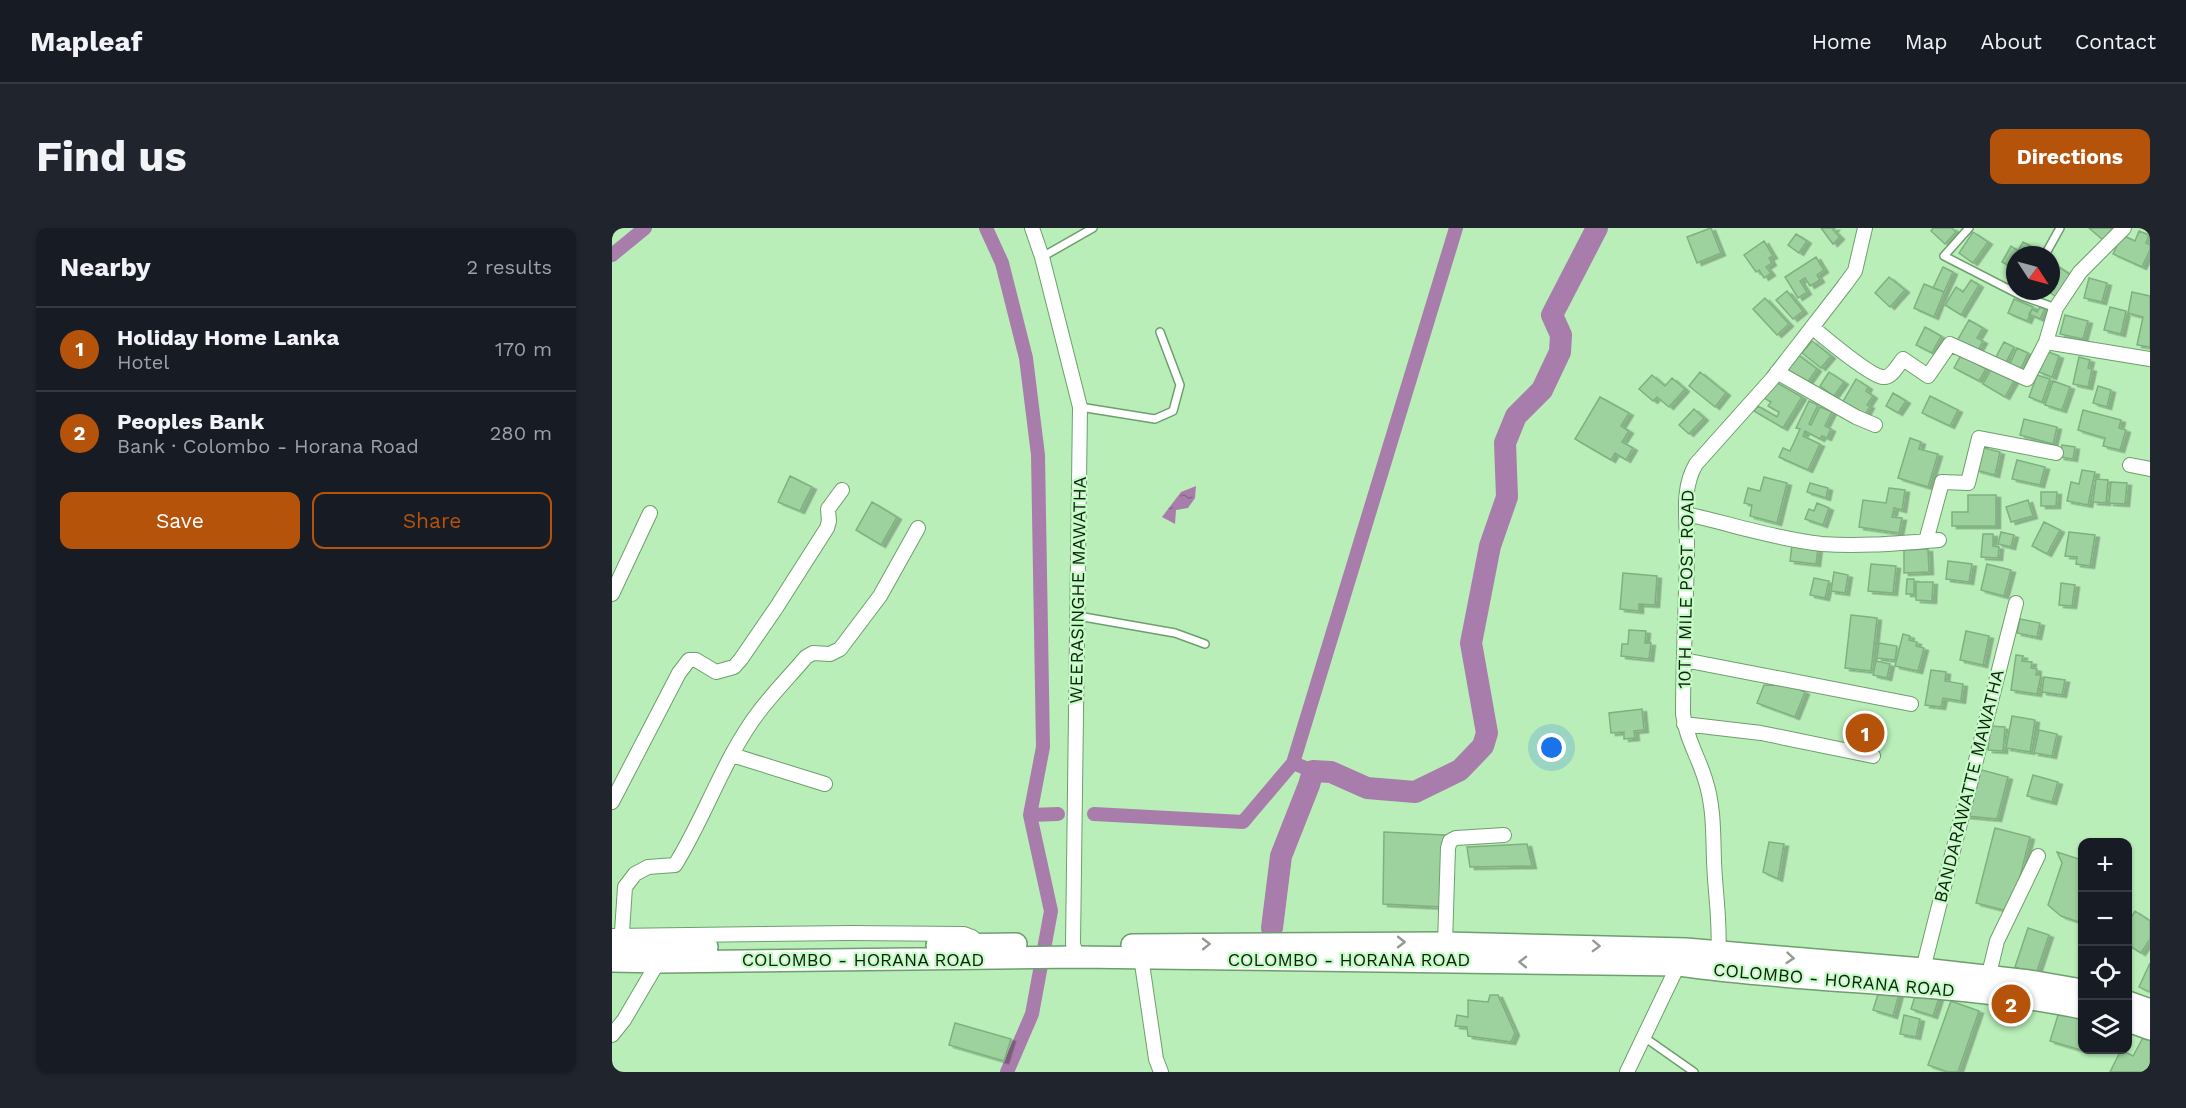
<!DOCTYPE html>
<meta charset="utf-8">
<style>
:root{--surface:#171b24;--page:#20242c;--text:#f1f3f6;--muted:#9ea1a6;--line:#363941;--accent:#b45309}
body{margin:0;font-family:"Work Sans",sans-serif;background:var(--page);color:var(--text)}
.controls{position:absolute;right:18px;bottom:18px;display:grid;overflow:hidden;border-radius:12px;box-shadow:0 2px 4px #0004}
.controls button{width:54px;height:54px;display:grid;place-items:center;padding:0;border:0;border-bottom:2px solid var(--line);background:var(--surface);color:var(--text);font:30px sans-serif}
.compass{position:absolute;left:1394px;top:18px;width:54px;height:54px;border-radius:50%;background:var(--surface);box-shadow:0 2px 4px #0004;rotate:126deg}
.you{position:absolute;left:940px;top:520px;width:21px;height:21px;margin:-15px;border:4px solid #fff;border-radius:50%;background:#1a73e8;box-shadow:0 0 0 9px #1a73e833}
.badge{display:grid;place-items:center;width:39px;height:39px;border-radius:50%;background:var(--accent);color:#fff;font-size:20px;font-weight:700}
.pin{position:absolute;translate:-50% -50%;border:3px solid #fff;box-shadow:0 2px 6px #0006}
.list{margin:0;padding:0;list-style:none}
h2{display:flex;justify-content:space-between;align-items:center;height:78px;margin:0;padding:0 24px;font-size:26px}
h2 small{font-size:20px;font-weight:400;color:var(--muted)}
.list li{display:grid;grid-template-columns:39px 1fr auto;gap:18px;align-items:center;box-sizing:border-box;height:84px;padding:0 24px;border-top:2px solid var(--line)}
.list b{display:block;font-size:22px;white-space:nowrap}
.list p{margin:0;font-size:20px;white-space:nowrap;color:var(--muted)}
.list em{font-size:20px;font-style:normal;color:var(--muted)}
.actions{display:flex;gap:12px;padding:18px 24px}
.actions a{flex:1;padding:14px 0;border:2px solid var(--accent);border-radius:12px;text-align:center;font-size:21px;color:var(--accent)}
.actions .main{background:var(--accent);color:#fff}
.icon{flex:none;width:33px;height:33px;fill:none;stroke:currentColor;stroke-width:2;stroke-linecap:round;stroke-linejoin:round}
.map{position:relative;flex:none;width:1538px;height:844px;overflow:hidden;border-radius:12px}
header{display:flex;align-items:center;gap:36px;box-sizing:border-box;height:84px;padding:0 30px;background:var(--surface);border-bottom:2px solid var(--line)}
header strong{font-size:28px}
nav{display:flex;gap:33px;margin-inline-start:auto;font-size:21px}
.intro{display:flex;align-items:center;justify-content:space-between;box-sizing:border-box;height:144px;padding:0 36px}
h1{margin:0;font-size:42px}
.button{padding:15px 27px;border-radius:12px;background:var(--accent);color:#fff;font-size:21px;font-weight:700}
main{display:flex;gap:36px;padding:0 36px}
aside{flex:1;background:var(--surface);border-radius:12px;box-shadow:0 2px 4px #0004}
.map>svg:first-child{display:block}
</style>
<header>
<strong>Mapleaf</strong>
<nav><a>Home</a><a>Map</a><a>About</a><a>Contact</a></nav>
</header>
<div class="intro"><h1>Find us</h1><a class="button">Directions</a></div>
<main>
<aside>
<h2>Nearby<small>2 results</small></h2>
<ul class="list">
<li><span class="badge">1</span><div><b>Holiday Home Lanka</b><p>Hotel</p></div><em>170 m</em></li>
<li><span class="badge">2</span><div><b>Peoples Bank</b><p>Bank · Colombo - Horana Road</p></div><em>280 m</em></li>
</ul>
<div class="actions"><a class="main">Save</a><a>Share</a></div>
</aside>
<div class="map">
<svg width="1538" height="844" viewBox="0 0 1538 844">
<defs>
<pattern id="water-ripples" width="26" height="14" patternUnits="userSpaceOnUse" patternTransform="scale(1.5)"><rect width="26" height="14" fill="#a97dab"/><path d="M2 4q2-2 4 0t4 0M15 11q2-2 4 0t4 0" fill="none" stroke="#88668a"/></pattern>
<filter id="shadow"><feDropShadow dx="4.5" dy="2.5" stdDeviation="0" flood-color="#0004"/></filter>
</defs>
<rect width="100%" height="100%" fill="#b9eeb9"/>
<path fill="url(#water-ripples)" d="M584,258L583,270L576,280L564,282L563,296L550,289L569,264Z"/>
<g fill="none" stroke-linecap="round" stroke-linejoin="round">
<path stroke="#a97dab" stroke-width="14" d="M374,0L390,35L414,130L426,227L431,519L418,587L439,683L420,786L395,844
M0,27L33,0
M701,543L681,535L844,0
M482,586L631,594L681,535
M418,587L446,586"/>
<path stroke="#a97dab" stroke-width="22" d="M660,700L669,628L697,557L701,543L719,544L755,560L803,564L848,542L871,518L875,505L859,415L878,318L895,269L893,215L904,188L930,162L948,124L949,107L940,87L985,0"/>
</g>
<path fill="#9dd19e" stroke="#7eb17f" stroke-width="1.5" filter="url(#shadow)" d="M1099,0L1109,25L1085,35L1075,9Z
M1209,0H1223L1221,2L1228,9L1221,16Z
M1321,0H1340L1344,4L1333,16L1319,3Z
M1477,0H1499L1500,1L1491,12Z
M1527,3L1537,7L1534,15L1538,17V22L1530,39L1501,26L1510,7L1523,13Z
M1361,4L1376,14L1361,35L1347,25Z
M1184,6L1195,13L1187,25L1176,17Z
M1152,13L1161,28L1157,30L1160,35L1154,39L1159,45L1152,50L1147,42L1144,44L1132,27Z
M1411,14L1426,22L1423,27H1403V41L1390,34L1399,18L1406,23Z
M1204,29L1212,42L1205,47L1208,52L1198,58L1193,50L1188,53L1195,64L1186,70L1173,49Z
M1439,34L1459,47L1444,69L1436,63H1439Z
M1331,39L1341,44L1332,64L1321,60Z
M1277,49L1293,62L1278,79L1263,65Z
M1477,50L1495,55L1490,74L1472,70Z
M1359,52L1367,57L1349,87L1333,77L1344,59L1351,64Z
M1312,56L1332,64L1322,89L1302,80Z
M1175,63L1191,83L1181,91L1164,72Z
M1520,64L1538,68V119L1525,117L1531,89L1516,85Z
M1153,70L1177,96L1165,107L1141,81Z
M1402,71L1421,79L1415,93L1396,85Z
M1428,79L1433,81L1428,91L1417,86L1420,81L1425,84Z
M1498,79L1514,83L1509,106L1492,102Z
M1453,87L1476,93L1471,111L1448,106Z
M1357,92L1371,100L1365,110L1371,113L1365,124L1345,113Z
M1313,99L1329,108L1320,125L1304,117Z
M1200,113L1219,128L1209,140L1190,125Z
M1392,114L1402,119L1393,136L1383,131Z
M1405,120L1416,125L1408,143L1397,138Z
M1434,123L1447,128L1440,149L1427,144Z
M1185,126L1205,141L1195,155L1175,141Z
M1349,127L1374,141L1367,153L1342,140Z
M1467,129L1478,132L1476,140L1480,141L1476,159L1461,156Z
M1380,140L1402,153L1393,169L1371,156Z
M1088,144L1114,165L1103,179L1077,158Z
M1217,144L1232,154L1222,168L1208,158Z
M1040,147L1053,158L1060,150L1073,161L1057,179L1045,169L1041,173L1027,161Z
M1425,147L1438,151L1430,174L1417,169Z
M1244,151L1256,159L1254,163L1261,168L1255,177L1258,178L1252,189L1230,175Z
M1162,153L1190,169L1171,200L1142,183L1146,178L1165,189L1167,184L1156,178L1159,174L1152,170Z
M1441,153L1458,159L1450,182L1433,177Z
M1486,158L1499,162L1495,179L1481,175Z
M1281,165L1294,173L1286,185L1274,178Z
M1318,168L1346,182L1338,198L1310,185Z
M988,169L1017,185L1009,198L1017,203L1010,214L1021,220L1014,232L1003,225L999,232L963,211Z
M1197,173L1206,177L1197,196L1199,197L1208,179L1220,184L1213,198L1219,201L1215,210L1210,208L1208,211L1193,203L1191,208L1208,216L1196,242L1167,229L1171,220L1178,223L1188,201L1184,200Z
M1082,181L1092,190L1077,206L1067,197Z
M1471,182L1509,192L1507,200L1514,202L1508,222L1491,218L1493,210L1466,202Z
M1412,191L1445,199L1441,216L1408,207Z
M1298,210L1309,214L1307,221L1326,226L1316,259L1286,250Z
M1450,217L1463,219L1461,231L1448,229Z
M1369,219L1388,224L1383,247L1364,242Z
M1405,232L1433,239L1428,257L1400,251Z
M1470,242L1483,244L1476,277L1455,273L1459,254L1467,256Z
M178,248L200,259L188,283L166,274Z
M1152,249L1175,255L1165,295L1138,288L1140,277L1132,275L1136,260L1148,263Z
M1484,251L1496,252L1494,275L1481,274Z
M1499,254L1515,255L1513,276L1497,275Z
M1198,255L1216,260L1214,270L1195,264Z
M1277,260L1293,262L1290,282L1282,280L1280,289L1290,290L1287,305L1247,299L1251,272L1274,275Z
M1429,264H1445L1444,278H1429Z
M1356,267H1384V298H1340V284H1356Z
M1416,272L1421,288L1399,294L1394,279Z
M260,274L285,289L269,317L244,302Z
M1205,275L1217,280L1211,297L1193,291L1197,281L1202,283Z
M1432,294L1448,302L1435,326L1420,318Z
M1389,304L1402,307L1399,319L1386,316Z
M1457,304L1483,307L1478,338L1464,336L1465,329L1453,328Z
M1371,306H1381V318L1387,319L1386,330L1369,329Z
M1180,317L1206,320L1204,336L1178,333Z
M1316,321L1317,344L1292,345V322Z
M1336,333L1360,336L1357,354L1334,351Z
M1259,336L1284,338L1281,365L1256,363Z
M1375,336L1399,342L1392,368L1369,362Z
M1222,344L1236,347L1233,365L1219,363Z
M1011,345L1045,348L1043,377L1027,376V383L1008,381Z
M1202,350L1217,353L1213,370L1198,367Z
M1295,351H1302V366H1294Z
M1304,354H1321L1320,373L1304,372Z
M1449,355L1463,357L1460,378L1447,377Z
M1239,387L1265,390L1259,443L1233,440Z
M1408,391L1428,395L1425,409L1405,405Z
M1017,402L1034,403L1033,415H1039L1037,431L1009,428L1010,416H1016Z
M1354,403L1377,408L1371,437L1348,432Z
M1291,406L1298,408L1297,412L1305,414L1304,418L1312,420L1306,443L1283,438Z
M1267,415L1285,418L1283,432L1265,430Z
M1404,427L1411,428L1410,433L1420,434L1419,440L1425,441L1424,447H1429L1425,466L1399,462Z
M1264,433L1278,436L1275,450L1261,447Z
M1319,442L1334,444L1333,453L1351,456L1349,473L1331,470L1329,479L1313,477Z
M1432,449L1453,452L1450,467L1430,464Z
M1152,457L1179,458L1193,464L1183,489L1145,475Z
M1030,481L1032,502L1022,503L1023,510L1012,511V504L999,505L997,485Z
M1400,488L1423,492L1418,524L1394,520Z
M1378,498L1393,499L1391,523L1376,522Z
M1427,502L1445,506L1440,528L1422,525Z
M1366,541L1396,549L1385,591L1354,588Z
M1421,547L1446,554L1440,574L1415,568Z
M1383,600L1418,609L1399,684L1364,675Z
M772,604L833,607L832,679L771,676Z
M1157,614L1172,616L1166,651L1151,644Z
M915,616L920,638L858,639L855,619Z
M1445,624L1470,632V695L1449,688L1436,677L1450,635Z
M1523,683L1538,693V711L1529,725L1516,717V695Z
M1416,700L1437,707L1424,746L1403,739Z
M1538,735V764L1527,759Z
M1269,757L1288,762L1281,788L1261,782Z
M1305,762L1327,770L1321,788L1299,781Z
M878,767H886L903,805L899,814L856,808L855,799L843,798L845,787L856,789V772L876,774Z
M1339,773L1367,783L1346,844H1336L1316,837Z
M1447,784L1470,791L1469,822L1438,813Z
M1292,787L1308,791L1304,809L1288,806Z
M343,795L399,811L392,833L337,817Z
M1533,806L1538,809V844H1498L1509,822L1521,828Z"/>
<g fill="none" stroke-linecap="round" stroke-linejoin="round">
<g stroke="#6d9f6d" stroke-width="10">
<path id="service" d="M1357,0L1332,28L1410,68L1444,80
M1433,27L1448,0
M430,29L481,0
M468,179L543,191L561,183L568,157L548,104
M466,388L563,405L593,416
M1032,809L1082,844"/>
</g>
<g stroke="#6d9f6d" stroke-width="16">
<path id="minor" d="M420,0L430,29L468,179L461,716L465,729
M1200,99C1212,109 1258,148 1271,149C1280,150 1286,137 1291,131L1316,148L1338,116L1415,151L1434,114L1444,80L1468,44L1512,0
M1434,114L1538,131
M1165,144L1244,189L1263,197
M1518,237L1538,241
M1074,286C1119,296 1165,311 1210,316C1249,319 1288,315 1327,312
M1314,313L1330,254L1356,255L1367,210L1444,225
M0,366L38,285
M1072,432L1299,476
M1072,496L1149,505L1261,528
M120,527L213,556
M0,574L67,445L77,432H84L104,444L122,439L129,431L164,380L215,300L217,293L216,281L230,262
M0,708L238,705L352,706L360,709L367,715
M833,715L836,620L838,613L844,610L892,607
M9,719L13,659L23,646L36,639L63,637C93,589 112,530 146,485C161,465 178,448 194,429L201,425L218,426L228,421L268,368L306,300
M528,722L544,831L549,844
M1106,730C1109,697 1103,665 1102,633C1101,605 1102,578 1093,551C1086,528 1074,510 1071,486C1071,432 1074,379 1075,325C1076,295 1068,263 1084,236L1160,151L1232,58L1243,43L1253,0
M1311,741L1404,375
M1375,754L1385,713L1426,628
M0,807L12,792L49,729
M1015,844L1069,731"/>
</g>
<g stroke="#6d9f6d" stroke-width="24">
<path id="primary" d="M325,717L404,716
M520,717L833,715L1074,721L1311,741L1417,753L1470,762
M0,719H95
M0,733L47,734L465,729L1067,737C1201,756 1337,753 1470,780
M1516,774L1538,782
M1516,793L1538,801"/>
</g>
<use href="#service" stroke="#fff" stroke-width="7"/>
<use href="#minor" stroke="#fff" stroke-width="14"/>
<use href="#primary" stroke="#fff" stroke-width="21"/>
</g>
<defs><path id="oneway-chevron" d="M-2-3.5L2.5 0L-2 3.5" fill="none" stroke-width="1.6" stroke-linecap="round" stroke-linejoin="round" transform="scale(1.5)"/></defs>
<g stroke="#929b93">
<use href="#oneway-chevron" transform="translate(789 714)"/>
<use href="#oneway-chevron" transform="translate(594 716) rotate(-1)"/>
<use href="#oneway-chevron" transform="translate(984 718) rotate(2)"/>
<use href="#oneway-chevron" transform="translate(1178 730) rotate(5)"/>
<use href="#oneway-chevron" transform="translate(911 734) rotate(-179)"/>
</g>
<g text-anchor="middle" stroke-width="4.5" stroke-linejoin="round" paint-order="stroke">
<g font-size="18" fill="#0d210e" stroke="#c6fcc6">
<text transform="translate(1074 361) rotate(-89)" y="6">10TH MILE POST ROAD</text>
<text transform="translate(466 362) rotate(-89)" y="6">WEERASINGHE MAWATHA</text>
<text transform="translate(1357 558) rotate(-76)" y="6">BANDARAWATTE MAWATHA</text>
<text x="251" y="738">COLOMBO - HORANA ROAD</text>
<text x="737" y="738">COLOMBO - HORANA ROAD</text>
<text transform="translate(1222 752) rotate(5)" y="6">COLOMBO - HORANA ROAD</text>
</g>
</g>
</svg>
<div class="controls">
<button>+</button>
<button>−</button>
<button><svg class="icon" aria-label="locate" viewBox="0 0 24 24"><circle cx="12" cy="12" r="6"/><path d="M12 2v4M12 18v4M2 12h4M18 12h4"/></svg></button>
<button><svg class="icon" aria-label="layers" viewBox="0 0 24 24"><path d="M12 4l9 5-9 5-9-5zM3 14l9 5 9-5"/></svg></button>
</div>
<svg class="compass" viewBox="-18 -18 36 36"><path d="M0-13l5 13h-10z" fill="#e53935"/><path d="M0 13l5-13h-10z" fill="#9ea1a6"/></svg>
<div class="you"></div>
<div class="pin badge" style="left:1253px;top:505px">1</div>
<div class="pin badge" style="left:1399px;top:776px">2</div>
</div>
</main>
